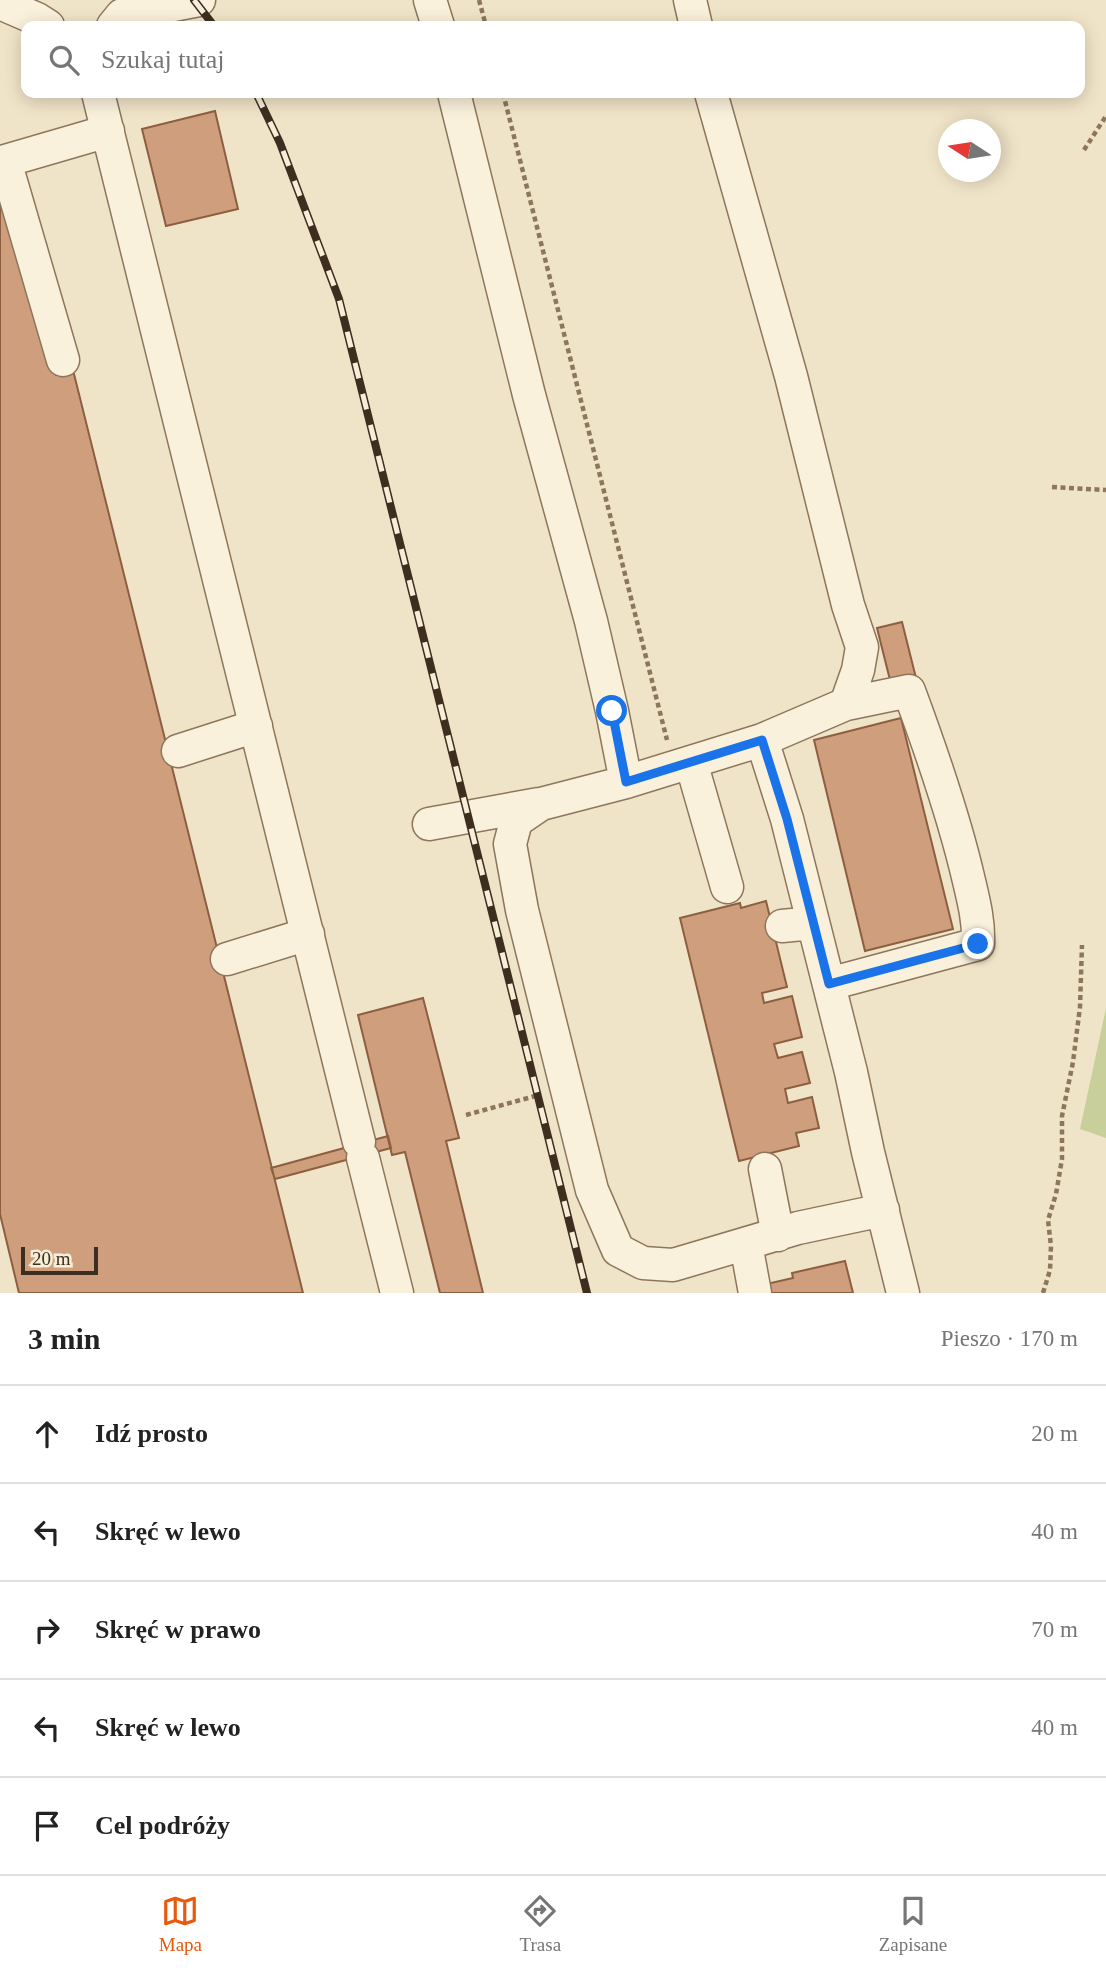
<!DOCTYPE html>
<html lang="pl">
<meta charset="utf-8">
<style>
:root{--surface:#fff;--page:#f2f2f2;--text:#222;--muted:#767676;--line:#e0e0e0;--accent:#ea580c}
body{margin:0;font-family:"Times New Roman",serif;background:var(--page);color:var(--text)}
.compass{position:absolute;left:938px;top:119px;width:63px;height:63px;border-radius:50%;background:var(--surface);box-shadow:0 4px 18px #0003;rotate:282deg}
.scale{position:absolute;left:21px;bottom:18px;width:77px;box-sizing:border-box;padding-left:7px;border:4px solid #3d2e20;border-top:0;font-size:19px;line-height:24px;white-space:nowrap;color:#3d2e20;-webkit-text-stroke:5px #f7eed8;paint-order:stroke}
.stop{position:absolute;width:21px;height:21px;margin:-16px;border:5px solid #1a73e8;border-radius:50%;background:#fff}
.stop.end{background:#1a73e8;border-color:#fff;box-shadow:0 2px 7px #0008}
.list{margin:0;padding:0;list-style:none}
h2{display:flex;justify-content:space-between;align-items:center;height:91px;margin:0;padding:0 28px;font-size:30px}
h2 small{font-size:23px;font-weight:400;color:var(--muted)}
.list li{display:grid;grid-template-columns:46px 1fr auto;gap:21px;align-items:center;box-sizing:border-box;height:98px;padding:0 28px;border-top:2px solid var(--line)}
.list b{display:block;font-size:26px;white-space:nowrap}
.list em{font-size:23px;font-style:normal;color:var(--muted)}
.icon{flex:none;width:38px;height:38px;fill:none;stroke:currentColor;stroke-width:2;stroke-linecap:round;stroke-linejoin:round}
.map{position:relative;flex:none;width:1106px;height:1293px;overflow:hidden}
.search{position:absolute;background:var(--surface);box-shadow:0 4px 18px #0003;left:21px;right:21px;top:21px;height:77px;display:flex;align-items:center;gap:18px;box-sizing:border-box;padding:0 24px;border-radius:14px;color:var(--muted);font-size:26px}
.sheet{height:581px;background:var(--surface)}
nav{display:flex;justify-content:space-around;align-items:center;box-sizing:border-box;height:98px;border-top:2px solid var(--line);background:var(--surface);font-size:19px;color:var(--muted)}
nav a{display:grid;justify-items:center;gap:4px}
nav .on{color:var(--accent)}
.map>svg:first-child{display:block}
</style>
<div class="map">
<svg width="1106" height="1293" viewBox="0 0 1106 1293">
<rect width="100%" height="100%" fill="#f0e4c8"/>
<path fill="#c9cf9b" d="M1106,884V1138L1080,1129L1106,1008Z"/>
<path fill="#cf9f7d" stroke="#8d5f41" stroke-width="2" d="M215,111L238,209L166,226L142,129Z
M0,181L31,272L56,375L73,370L303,1293H19L0,1214Z
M902,622L916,678L891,684L877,628Z
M901,718L953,929L865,951L814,740Z
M766,901L787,987L762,993L764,1003L792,996L802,1037L774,1044L778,1058L802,1052L810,1083L785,1089L788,1103L812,1097L819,1128L796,1133L799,1146L739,1161L680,918L740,903L741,908Z
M423,998L459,1138L446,1141L483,1293H440L405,1152L392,1155L358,1015Z
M388,1136L391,1148L275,1179L271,1168Z
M845,1261L853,1293H764L762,1285L793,1278L792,1273Z"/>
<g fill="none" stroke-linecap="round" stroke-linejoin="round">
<g stroke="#8d765c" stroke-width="35">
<path id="minor" d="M430,0L438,26
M690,0L696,26
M0,3L37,19L48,26
M113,26L122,15L199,0
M98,93L359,1142
M454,93L529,395L591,621L612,711L626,782
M711,93L791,376L848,605L862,647L858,670L846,704L762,740L626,782L541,804L516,821L510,844L522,910L592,1190L618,1250L643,1263L673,1265L798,1228L883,1210
M63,360L5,161L108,131
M762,740L787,819L851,1072L868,1152L903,1293
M178,751L256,726
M691,762L727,887
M429,824L539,804
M782,926L813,923
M227,959L308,934
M829,984L978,944C979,922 974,902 969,881C954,816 932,753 909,691L846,704
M363,1158L397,1293
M765,1169L778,1235
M746,1244L755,1293"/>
</g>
<path stroke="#8d765c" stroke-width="4.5" stroke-dasharray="5 3.5" stroke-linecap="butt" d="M479,0L486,26
M503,93L667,740
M1084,150L1106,116
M1052,487L1106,490
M466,1115L539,1095
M1043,1293L1050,1270L1051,1246L1048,1220L1056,1194L1062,1159V1116L1073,1062L1080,1007L1082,945"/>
<use href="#minor" stroke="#faf1dc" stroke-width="32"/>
<g stroke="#3d2e20" stroke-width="8">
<path id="rail" d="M194,0L214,26
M256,93L280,143L339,299L587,1293"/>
</g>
<use href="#rail" stroke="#f7eed8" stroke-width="5" stroke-dasharray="16" stroke-linecap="butt"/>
</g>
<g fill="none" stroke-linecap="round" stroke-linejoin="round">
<path stroke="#1a73e8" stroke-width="9" d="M612,711L626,782L762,740L787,819L829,984L978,944"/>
</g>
</svg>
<svg class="compass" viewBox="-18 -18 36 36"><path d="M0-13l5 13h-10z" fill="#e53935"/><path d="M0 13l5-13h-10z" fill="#767676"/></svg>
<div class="scale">20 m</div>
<div class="stop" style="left:612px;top:711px"></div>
<div class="stop end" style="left:978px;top:944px"></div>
<div class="search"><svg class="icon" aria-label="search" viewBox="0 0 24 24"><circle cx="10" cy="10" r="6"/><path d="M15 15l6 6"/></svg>Szukaj tutaj</div>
</div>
<section class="sheet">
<h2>3 min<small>Pieszo · 170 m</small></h2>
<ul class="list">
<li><svg class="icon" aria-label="ahead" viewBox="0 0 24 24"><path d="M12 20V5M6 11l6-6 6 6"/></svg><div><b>Idź prosto</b></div><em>20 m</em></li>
<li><svg class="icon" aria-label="left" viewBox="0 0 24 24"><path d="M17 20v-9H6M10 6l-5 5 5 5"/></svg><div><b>Skręć w lewo</b></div><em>40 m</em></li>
<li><svg class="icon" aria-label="right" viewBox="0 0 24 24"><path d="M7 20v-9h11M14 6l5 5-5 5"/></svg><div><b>Skręć w prawo</b></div><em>70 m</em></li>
<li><svg class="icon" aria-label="left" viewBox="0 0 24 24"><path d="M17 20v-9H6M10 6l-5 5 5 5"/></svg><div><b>Skręć w lewo</b></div><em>40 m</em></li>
<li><svg class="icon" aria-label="arrive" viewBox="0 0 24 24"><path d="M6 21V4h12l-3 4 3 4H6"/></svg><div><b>Cel podróży</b></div></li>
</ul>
</section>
<nav>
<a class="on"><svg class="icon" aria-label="map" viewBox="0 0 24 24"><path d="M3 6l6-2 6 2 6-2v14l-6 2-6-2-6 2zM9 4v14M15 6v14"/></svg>Mapa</a>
<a><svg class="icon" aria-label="directions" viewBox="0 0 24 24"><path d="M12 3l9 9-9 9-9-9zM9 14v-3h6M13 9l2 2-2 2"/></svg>Trasa</a>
<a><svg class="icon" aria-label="saved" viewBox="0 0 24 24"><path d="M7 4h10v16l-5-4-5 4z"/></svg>Zapisane</a>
</nav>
